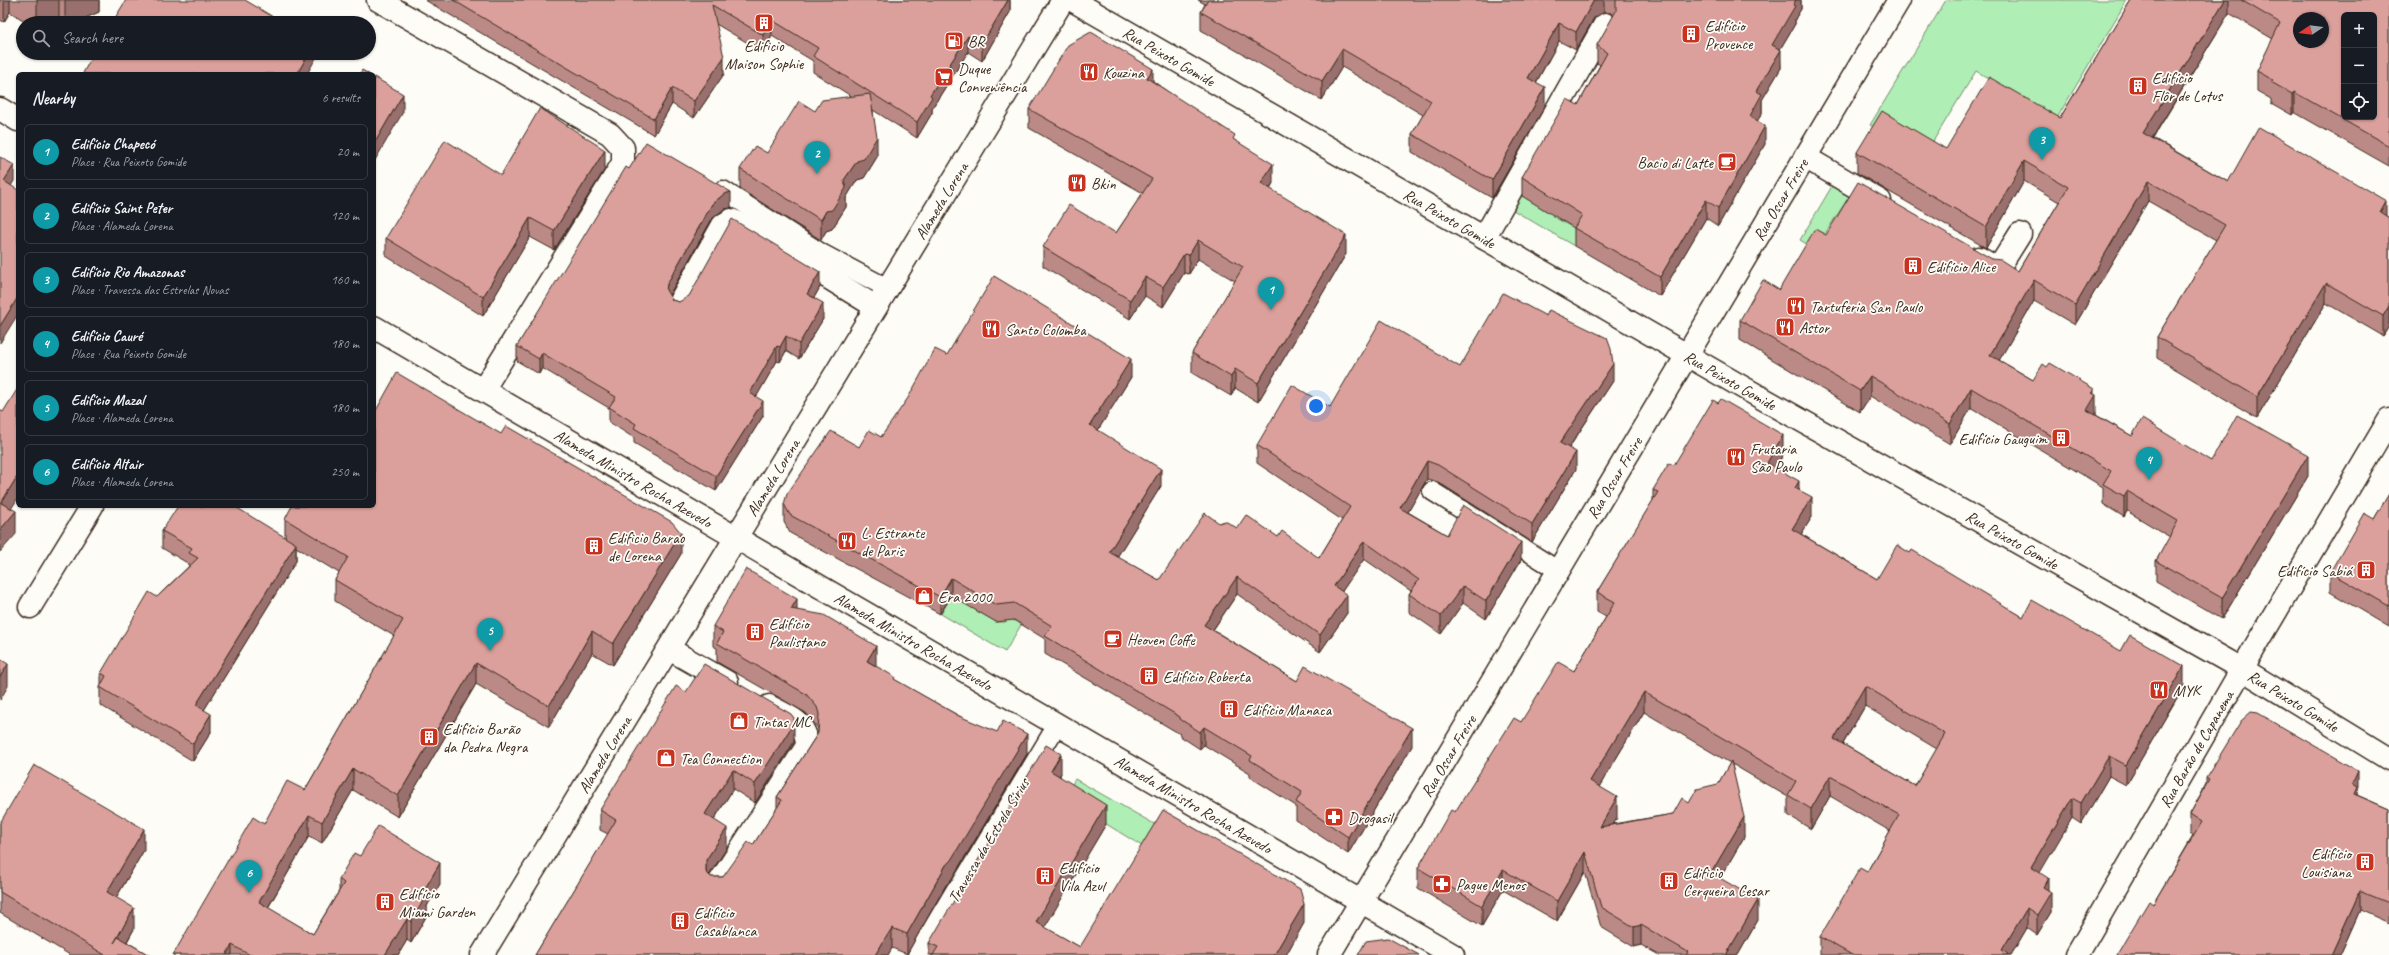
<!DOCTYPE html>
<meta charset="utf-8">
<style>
:root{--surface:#171b24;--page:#242831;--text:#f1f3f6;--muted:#9ea1a6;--line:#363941;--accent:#b45309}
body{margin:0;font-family:Caveat,sans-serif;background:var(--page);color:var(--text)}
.controls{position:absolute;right:12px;top:12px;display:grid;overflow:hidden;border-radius:6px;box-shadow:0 1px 3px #0004}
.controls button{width:36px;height:36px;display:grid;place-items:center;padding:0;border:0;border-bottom:1px solid var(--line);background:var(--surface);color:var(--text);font:20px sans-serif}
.compass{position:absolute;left:2293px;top:12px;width:36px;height:36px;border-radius:50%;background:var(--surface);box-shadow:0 1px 3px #0004;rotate:257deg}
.you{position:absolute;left:1316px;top:406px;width:14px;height:14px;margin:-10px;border:3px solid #fff;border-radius:50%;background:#1a73e8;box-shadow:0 0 0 6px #1a73e833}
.badge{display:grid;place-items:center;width:26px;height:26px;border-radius:50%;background:var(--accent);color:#fff;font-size:13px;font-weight:700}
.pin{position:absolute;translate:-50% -33px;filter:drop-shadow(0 1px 2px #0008)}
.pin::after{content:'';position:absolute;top:21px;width:14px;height:12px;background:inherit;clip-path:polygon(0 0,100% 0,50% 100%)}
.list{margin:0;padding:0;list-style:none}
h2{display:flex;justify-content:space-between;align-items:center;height:52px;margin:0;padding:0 16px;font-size:17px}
h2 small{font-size:13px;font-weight:400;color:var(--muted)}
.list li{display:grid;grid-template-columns:26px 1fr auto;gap:12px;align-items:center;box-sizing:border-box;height:56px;margin:0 8px 8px;padding:0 8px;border:1px solid var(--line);border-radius:6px}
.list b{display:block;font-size:15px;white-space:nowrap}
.list p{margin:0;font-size:13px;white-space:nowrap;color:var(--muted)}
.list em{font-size:13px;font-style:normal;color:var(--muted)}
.icon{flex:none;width:22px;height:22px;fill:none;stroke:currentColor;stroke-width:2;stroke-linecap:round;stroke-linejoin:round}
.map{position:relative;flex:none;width:2389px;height:955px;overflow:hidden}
.search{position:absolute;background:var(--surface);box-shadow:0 1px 3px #0004;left:16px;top:16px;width:360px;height:44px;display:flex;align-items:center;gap:10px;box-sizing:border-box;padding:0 14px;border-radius:22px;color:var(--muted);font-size:15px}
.panel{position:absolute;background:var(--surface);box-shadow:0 1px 3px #0004;left:16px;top:72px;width:360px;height:436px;border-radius:6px}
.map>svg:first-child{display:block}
</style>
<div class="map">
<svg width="2389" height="955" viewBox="0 0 2389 955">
<rect width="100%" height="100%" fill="#fdfcf7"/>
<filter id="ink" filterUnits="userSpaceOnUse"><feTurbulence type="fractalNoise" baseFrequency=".025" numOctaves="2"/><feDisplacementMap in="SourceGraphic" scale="8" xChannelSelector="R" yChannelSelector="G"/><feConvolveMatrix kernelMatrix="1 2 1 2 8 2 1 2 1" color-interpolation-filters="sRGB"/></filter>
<g filter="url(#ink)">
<path fill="#afeeb5" stroke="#758c6a" d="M1946,0H2127L2057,118L1976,71L1924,156L1870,125Z
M1835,181L1852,192L1815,249L1800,240Z
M1522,195L1555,212L1552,216L1570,226L1573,222L1584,229L1574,246L1513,210Z
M955,590L996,622H1005L1010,618L1021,625L1005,652L941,614Z
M1075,779L1163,829L1150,851L1064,798Z"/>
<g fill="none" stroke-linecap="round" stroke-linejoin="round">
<g stroke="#3b2a1e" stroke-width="21">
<path id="service" d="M723,190L823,254L887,288
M1432,491L1559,571
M957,891L1057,725"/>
</g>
<g stroke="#3b2a1e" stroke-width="25">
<g id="minor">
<path d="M378,0L610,134L623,148V163L483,390"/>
<path id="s1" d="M1072,0L1737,384L2242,669L2389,759"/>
<path d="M0,109L18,120"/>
<path d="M1805,157L1880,201"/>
<path d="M1484,238L1605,24"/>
<path d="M1979,258L1998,269L2020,234"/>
<path d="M678,305L723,225L731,220L741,224L876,307"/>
<path id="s2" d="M374,327L1453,955"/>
<path d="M30,607L92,506"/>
<path d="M669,649L727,682"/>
<path d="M717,886L807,746C806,720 790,718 769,706"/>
<path id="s3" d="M482,955L1063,0"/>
<path d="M919,955L957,891"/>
<path id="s4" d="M2077,955L2242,669L2389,420"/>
</g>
</g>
<g stroke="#3b2a1e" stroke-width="25">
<g id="tertiary">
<path id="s5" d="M1329,955L1899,0"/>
</g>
</g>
<use href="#service" stroke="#fdfcf7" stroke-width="18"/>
<use href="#minor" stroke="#fdfcf7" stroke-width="22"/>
<use href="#tertiary" stroke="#fdfcf7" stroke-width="22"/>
</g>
<path fill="#bc8a86" stroke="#3b2a1e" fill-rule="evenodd" d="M0,0H99V12L74,23H28L10,12L4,22L0,20Z
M425,0H1010V12L982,61L968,52L932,108V113L917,138L873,110L877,157L864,178L857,180L846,198V207L832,229L826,231L821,240L740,189V169L767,153L815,111L851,96L813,72V61L772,36L763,52L716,24L724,74L694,118L672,104L654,135Z
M1198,0H1801V9L1795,19V24L1780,49L1781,68L1762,100V113L1757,121L1765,144L1718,226L1706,218L1660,296L1574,246V228L1522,196V177L1578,105L1600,65L1597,63V45L1614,16L1611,13L1604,12L1594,18L1576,50L1559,41L1536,83L1545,106L1492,198L1412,152V134L1423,115L1342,67L1322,100L1201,30V12L1205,4Z
M2131,0H2389V166L2294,112L2292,115L2271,103V99L2257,91V71L2273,39L2229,13L2153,138L2228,182L2386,216L2389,218V326L2383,336L2326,303L2257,418L2157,358V337L2216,240L2148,201L2075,325L2034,301L1999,360L2033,380L2094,394L2096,415L2132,436L2211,461L2308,476L2222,619L2156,581V561L2170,537L2127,511L2124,517L2103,504V487L1971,408L1950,444L1870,396L1860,412L1740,340V320L1779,290L1826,235L1992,259L2018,271L2059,202L2024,181L1986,248L1857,173V152L1946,149L2060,118Z
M1153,81L1235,141L1273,183L1270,189L1346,254L1258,402L1235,388L1231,396L1192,373V353L1235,281L1198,259L1189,274L1184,273L1163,307L1145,296L1130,319L1043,266V247L1116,233L1143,193L1029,128V109Z
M605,169L554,250L530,237L483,316L386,256V238L501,175Z
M629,169L731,208L724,209L712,219L669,296L672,300L679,302L820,287L814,298L823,319L799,359L786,351L780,362L777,361L756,397L763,416L716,491L634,443V438L609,422V408L542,368L539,374L517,361V346Z
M947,355L1131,377L1098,430L1161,486L1117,557L1159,580L1219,523L1237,528L1278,537L1319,558L1342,520L1257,463V445L1330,407L1460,367L1613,381L1569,448L1576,469L1532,542L1438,482L1427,479L1408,512L1447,535L1521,560L1486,619L1463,603L1441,634L1409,612V594L1411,591L1364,559L1342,591L1347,613L1320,652L1237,594L1213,630L1297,681L1412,746L1348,854L1296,820V806L1250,777V773L1204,745L1200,749L1180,736V734L1045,654V639L1014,620L996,622L951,596L940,614L790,533L784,522V504L859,447L881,437Z
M1783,455L1775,468L1799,489L1812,517L1801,534L1877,579L1910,553L2023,617L2184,686L2126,785L2109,776L2081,824L2072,818L2039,872L2048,890L2051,912L2037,935L2027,928L2011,955H1820V937L1867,872L1890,831L1830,796L1811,829L1788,815V797L1732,764L1744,837L1720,878L1758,920L1738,955H1659L1641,945L1634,947L1601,927L1585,872L1557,921L1503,890L1482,926L1418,888V868L1455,812L1521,722L1574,671L1606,617L1597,612V592L1653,501V490L1674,465ZM1865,706L1937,749L1915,786L1843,744ZM1644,712L1730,763L1718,784L1673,814L1613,824L1617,818L1599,787Z
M2389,494V627L2330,592V572L2374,519Z
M285,519L681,554L613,665L592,653L549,727L476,684L398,817L353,790L322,843L309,836L268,908L313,934L339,891V879L360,856L440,884L427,906V915L411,943L407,940L398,955H173L264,824L305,790L394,636L335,601V580L339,573L296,547V561L204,710L211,732L193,761L100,705V687L101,686V673L157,597L189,566V564L162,548V531L285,537Z
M797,610L895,680L1027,754L951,880L946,885L907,954L892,948L888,955H535L608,834L600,830V810L686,692L794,742L755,803L733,789L714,820L727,848L709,875L711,877H723L753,845L777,808V797L818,733V729L817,727L806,713L717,662V648L713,646V626Z
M1061,773L1060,776L1106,824L1044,927L1080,947L1304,923L1286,955H929V943Z
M2206,778L2358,790L2357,792V795L2389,809V923L2360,910L2340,955H2117L2153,904L2193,836L2190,834V814L2206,784Z
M0,823L144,850L116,898L134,929L127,942L149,955H70L0,913Z"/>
<path fill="#99706d" stroke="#3b2a1e" d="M4,0H10V12L4,22Z
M37,0H59V23H37Z
M65,0H99V12L74,23H65Z
M1008,0H1010V12L982,61V44Z
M1594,0H1604V12L1594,18L1576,50V32Z
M1795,0H1801V9L1795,19V24L1772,63V45L1793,5Z
M2225,0H2229V13L2143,153V133Z
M772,20V36L763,52V35Z
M1559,23V41L1528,97V78Z
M968,36V52L932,108V113L917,138V122L930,95Z
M1342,49V67L1322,100V81Z
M1781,50V68L1762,100V113L1750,134V116L1756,91Z
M309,53H316V58L307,74H297Z
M724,57V74L694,118V101Z
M1153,69V88L1147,78Z
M1545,87V106L1492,198V180Z
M672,88V104L654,135V119Z
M2294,92V112L2292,115V94Z
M403,94V112L374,162V144Z
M1765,126V144L1718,226V208Z
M877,137V157L864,178L857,180L846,198V207L832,229L826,231L821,240V220L844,180L857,161Z
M605,150V169L554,250V231Z
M2024,161V181L1986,248V227Z
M1273,164V183L1261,202V183Z
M14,165V181L4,198V181Z
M2148,181V201L2075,325V305Z
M731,192V208L724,209L712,219L667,299L666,290L667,284L712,204L724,194Z
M1706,200V218L1660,296V277Z
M2386,201V221L2380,212Z
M530,218V237L483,316V297Z
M1346,235V254L1258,402V383Z
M1198,240V259L1189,274V255Z
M1184,254V273L1163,307V287Z
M820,272V287L807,310V294Z
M1145,277V296L1130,319V300Z
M2034,280V301L1990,376V355Z
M2326,283V303L2257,418V397Z
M18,297V314L0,343V326Z
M823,303V319L799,359V344Z
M2389,306V326L2383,336V316Z
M786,336V351L780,362V347Z
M777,346V361L750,408V393Z
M542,353V368L539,374V359Z
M1131,359V377L1090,443V425Z
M1613,364V381L1560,461V443Z
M1235,369V388L1231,396V377Z
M1870,376V396L1860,412V391Z
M1971,388V408L1950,444V424Z
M2094,389V398L2096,395V416L2087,410L2092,393Z
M763,401V416L716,491V476Z
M1783,435V455L1767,483V463Z
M1576,452V469L1532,542V524Z
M2308,455V476L2222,619V598Z
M1427,461V479L1400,526V508Z
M1161,469V486L1109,570V552Z
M18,475V498L1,525V503Z
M1799,481V501L1795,488Z
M2127,491V511L2124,517V496Z
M1812,497V517L1792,549V529Z
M16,511V534L0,552V530Z
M681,533V554L613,665V644Z
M1364,541V559L1334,603V586Z
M1521,542V560L1486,619V601Z
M296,544V561L196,723V705Z
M1237,577V594L1204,643V625Z
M951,578V596L940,614V597Z
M1463,586V603L1441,634V616Z
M1347,595V613L1320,652V635Z
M797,599V618L791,609Z
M592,631V653L549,727V706Z
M876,646V666L867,661Z
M476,663V684L398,817V796Z
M8,664V686L0,700V677Z
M2184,666V686L2126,785V765Z
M1865,686V706L1834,759V739Z
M1644,692V712L1590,802V781Z
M211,714V732L193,761V744Z
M794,723V742L755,803V784Z
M1204,727V745L1200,749V732Z
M1412,728V746L1348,854V837Z
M1027,734V754L951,880L946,885L907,954V934L946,865Z
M1061,754V773L1051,791V771Z
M2109,756V776L2081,824V803Z
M353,769V790L322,843V822Z
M733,770V789L705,834V814Z
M2358,771V790L2357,792V807L2352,784Z
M1830,776V796L1811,829V809Z
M1617,797V818L1600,847V827Z
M2072,798V818L2031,888V867Z
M1106,805V824L1036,942V922Z
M309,815V836L259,923V902Z
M1744,817V837L1711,894V873Z
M727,828V848L706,880V860Z
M144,829V850L107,913V892Z
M1585,852V872L1557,921V901Z
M440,863V884L427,906V915L411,943V922L423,892Z
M1503,870V890L1482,926V906Z
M2048,878V897L2051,892V912L2037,935V915L2043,887Z
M2360,891V910L2340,955H2331Z
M1758,900V920L1738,955H1726Z
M1304,904V923L1286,955H1274Z
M134,908V929L119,955L114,943Z
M2027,908V928L2011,955H2002V950Z
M407,919V940L398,955H385Z
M1641,925V945L1634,947V927Z
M892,928V948L888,955H875Z
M232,945V955H226Z"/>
<path fill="#dba09c" stroke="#3b2a1e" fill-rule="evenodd" d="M126,0H245L283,23H112Z
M453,0H1008L982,44L968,36L930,95L932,97L917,122L813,56L818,48L772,20L763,35L712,5L724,57L694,101L672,88L654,119Z
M1208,0H1594L1576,32L1559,23L1528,78L1545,87L1492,180L1412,134L1431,101L1342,49L1322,81L1201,12Z
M1616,0H1796L1793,5L1795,6L1772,45L1781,50L1756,91L1762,94L1750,116L1765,126L1718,208L1706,200L1660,277L1574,228L1582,215L1522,177L1567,99L1578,105L1607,53L1597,45L1616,11Z
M2131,0H2225L2143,133L2228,182L2259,127L2386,201L2380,212L2389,218V306L2383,316L2326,283L2257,397L2157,337L2225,225L2148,181L2075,305L2034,280L1990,355L2033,380L2043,364L2047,367L2050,363L2094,389L2092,393L2096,395L2087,410L2132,436L2142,419L2211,461L2237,415L2308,455L2222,598L2156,561L2178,521L2127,491L2124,496L2103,484L2111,471L1971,388L1950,424L1870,376L1860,391L1740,320L1763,280L1779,290L1815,229L1826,235L1858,182L1992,259L2001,260L2018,271L2068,187L2024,161L1986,227L1857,152L1882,111L1946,149L1989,77L2060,118Z
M2241,0H2389V146L2294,92L2292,94L2271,82L2273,80L2257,71L2280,23ZM2344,15H2374V117H2344ZM2299,18H2323V42H2299Z
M1091,32L1153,69L1147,78L1235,135L1233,139L1273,164L1261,183L1346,235L1258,383L1235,369L1231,377L1192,353L1243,267L1198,240L1189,255L1184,254L1163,287L1145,277L1130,300L1043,247L1069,205L1116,233L1152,179L1029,109L1068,45Z
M94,53H309L297,74H85L83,73Z
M362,70L369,74H360Z
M374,77L403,94L374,144Z
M870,94L877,137L864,159L857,161L844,180L846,188L832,210L826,211L821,220L740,169L755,146L767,153L799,101L815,111L822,100Z
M540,108L605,150L554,231L530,218L483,297L386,238L445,140L501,175Z
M646,142L731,192L724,194L712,204L667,284L666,290L672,300L679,302L689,296L732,219L820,272L807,294L823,303L799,344L786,336L780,347L777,346L750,393L763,401L716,476L634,428L636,424L609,407L616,397L542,353L539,359L517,346L626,167L629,169Z
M0,157L14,165L4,181L18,190V297L0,326Z
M994,276L1131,359L1090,425L1161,469L1109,552L1159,580L1205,513L1219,523L1225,521L1237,528L1246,515L1278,537L1282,531L1319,558L1350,507L1257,445L1292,385L1330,407L1381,320L1460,367L1503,293L1546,316L1549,310L1607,338L1611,349L1613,364L1560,443L1576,452L1532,524L1438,465L1427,461L1400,508L1447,535L1463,505L1521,542L1486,601L1463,586L1441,616L1409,594L1419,580L1364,541L1334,586L1347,595L1320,635L1237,577L1204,625L1297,681L1305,666L1412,728L1348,837L1296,802L1302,792L1250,760L1252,756L1204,727L1200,732L1180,719V717L1045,636L1052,626L1014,603L996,605L951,578L940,597L790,515L784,504L787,494L831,431L859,447L869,430L881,437L908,398L935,349L947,355Z
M397,373L501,434L506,426L672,522L681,533L613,644L592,631L549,706L476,663L398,796L353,769L322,822L309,815L259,902L313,934L344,883L339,879L354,853L360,856L378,826L440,863L423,892L427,894L411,922L407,919L385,955H250L232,945L226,955H173L253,817L264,824L287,781L305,790L403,620L335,580L348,557L285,519L292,506H374V414Z
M18,388V475L1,503L16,511L0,530V410L3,412Z
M1721,399L1783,435L1767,463L1799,481L1795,488L1812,497L1792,529L1877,579L1897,545L1910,553L1912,550L2023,617L2032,600L2121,651L2130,635L2184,666L2126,765L2109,756L2081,803L2072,798L2031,867L2048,878L2043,887L2051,892L2037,915L2027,908L2002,950L2008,954L2007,955H1852L1820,937L1860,868L1867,872L1899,815L1830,776L1811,809L1788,795L1796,781L1644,692L1590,781L1617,797L1600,827L1673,814L1682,798L1689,803L1697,789L1718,784L1731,761L1744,817L1711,873L1758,900L1726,955H1686L1688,952L1641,925L1634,927L1601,907L1585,852L1557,901L1503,870L1482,906L1418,868L1451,810L1455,812L1514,718L1521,722L1558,662L1574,671L1615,602L1597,592L1658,492L1653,490L1669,463L1674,465L1713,400L1718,403ZM1865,686L1945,734L1915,786L1834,739Z
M2389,494V606L2330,572L2364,513L2374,519Z
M178,506H234L296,544L196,705L211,714L193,744L100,687L106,676L101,673L149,592L157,597L198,558L189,553L192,548L162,531Z
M746,569L797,599L791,609L824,615L876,646L867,661L895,677L894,679L959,716L997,732L1003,721L1027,734L951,860L946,865L907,934L892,928L875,955H535L616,820L600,810L676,686L686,692L704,664L791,714L794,718V723L755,784L733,770L705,814L727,828L706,860V872L711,877H723L748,842L753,845L782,800L777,797L818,733L819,714L817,707L806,694L717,643L723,632L713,626Z
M0,659L8,664L0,677Z
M2251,712L2258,713L2358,771L2352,784L2357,787L2354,794L2389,809V903L2360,891L2331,955H2119L2117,954L2149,901L2153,904L2202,822L2190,814L2209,780L2206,778L2241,721Z
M1046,745L1061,754L1051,771L1106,805L1036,922L1080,947L1163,810L1300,889L1304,904L1274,955H933L938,947L929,943Z
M34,765L144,829L107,892L134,908L114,943L118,937L149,955H105L0,892V823Z
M1388,938L1419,955H1358L1366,941Z"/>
</g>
<defs>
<g id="building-square" transform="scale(1)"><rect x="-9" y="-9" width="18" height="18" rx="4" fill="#c8321e" stroke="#fdfcf7"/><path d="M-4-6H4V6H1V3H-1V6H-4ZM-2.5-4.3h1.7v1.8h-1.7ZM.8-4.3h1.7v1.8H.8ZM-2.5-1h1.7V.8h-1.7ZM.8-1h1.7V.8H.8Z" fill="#fff"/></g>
<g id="fuel-square" transform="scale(1)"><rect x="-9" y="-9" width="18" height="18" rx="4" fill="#c8321e" stroke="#fdfcf7"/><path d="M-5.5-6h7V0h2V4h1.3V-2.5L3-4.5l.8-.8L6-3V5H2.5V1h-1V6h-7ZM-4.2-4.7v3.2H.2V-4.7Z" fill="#fff"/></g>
<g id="restaurant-square" transform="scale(1)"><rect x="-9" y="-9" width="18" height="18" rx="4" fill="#c8321e" stroke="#fdfcf7"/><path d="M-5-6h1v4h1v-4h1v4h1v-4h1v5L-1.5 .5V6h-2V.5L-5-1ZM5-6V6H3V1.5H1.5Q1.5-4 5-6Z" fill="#fff"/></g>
<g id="supermarket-square" transform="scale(1)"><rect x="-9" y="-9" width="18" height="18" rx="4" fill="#c8321e" stroke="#fdfcf7"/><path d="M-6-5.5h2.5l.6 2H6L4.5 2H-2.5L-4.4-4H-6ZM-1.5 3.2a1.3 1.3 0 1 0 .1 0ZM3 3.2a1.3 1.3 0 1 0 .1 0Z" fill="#fff"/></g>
<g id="cafe-square" transform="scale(1)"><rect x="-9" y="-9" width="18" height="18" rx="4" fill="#c8321e" stroke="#fdfcf7"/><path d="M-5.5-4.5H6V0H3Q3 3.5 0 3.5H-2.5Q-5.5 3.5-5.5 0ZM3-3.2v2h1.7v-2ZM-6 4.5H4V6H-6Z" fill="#fff"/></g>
<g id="shop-square" transform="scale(1)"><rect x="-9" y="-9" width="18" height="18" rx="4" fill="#c8321e" stroke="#fdfcf7"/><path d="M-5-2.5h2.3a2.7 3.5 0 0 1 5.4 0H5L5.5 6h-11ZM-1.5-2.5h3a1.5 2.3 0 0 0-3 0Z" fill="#fff"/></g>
<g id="pharmacy-square" transform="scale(1)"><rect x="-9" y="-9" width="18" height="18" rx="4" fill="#c8321e" stroke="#fdfcf7"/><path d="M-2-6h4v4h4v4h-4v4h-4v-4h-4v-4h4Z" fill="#fff"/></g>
</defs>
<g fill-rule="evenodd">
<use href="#building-square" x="764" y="23"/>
<use href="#building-square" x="1691" y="34"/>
<use href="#fuel-square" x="954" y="41"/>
<use href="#restaurant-square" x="1089" y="72"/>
<use href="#supermarket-square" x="944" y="77"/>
<use href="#building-square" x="2138" y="86"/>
<use href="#cafe-square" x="1727" y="162"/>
<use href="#restaurant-square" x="1077" y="183"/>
<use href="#building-square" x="1913" y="266"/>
<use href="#restaurant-square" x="1796" y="306"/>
<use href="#restaurant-square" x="1785" y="327"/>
<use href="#restaurant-square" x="991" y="329"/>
<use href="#building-square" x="2061" y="438"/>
<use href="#restaurant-square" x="1736" y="457"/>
<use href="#restaurant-square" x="847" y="541"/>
<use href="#building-square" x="594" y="546"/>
<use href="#building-square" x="2366" y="570"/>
<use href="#shop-square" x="924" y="596"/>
<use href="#building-square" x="755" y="632"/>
<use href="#cafe-square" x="1113" y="639"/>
<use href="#building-square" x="1149" y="676"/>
<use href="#restaurant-square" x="2159" y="690"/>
<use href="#building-square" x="1229" y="709"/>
<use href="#shop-square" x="739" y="721"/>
<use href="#building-square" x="429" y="737"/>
<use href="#shop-square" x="666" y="758"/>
<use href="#pharmacy-square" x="1334" y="817"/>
<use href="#building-square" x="2365" y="862"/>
<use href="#building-square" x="1045" y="876"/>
<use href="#building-square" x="1669" y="881"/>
<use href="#pharmacy-square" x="1442" y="884"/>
<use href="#building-square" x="385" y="902"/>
<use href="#building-square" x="680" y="921"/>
</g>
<g text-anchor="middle" stroke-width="3.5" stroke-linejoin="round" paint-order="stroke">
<g font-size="16" fill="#3b2a1e" stroke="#fdfcf7" text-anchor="start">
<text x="1705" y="31">Edifício<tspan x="1705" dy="18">Provence</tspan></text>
<text x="968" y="47">BR</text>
<text x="764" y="51" text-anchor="middle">Edificio<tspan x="764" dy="18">Maison Sophie</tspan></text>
<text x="958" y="74">Duque<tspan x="958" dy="18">Conveniência</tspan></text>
<text x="1103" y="78">Kouzina</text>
<text x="2152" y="83">Edifício<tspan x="2152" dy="18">Flôr de Lotus</tspan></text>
<text x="1713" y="168" text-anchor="end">Bacio di Latte</text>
<text x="1091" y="189">Bkin</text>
<text x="1927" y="272">Edifício Alice</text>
<text x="1810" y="312">Tartuferia San Paulo</text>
<text x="1799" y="333">Astor</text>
<text x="1005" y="335">Santo Colomba</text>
<text x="2047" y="444" text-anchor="end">Edifício Gauguim</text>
<text x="1750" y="454">Frutaria<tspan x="1750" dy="18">São Paulo</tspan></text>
<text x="861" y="538">L. Estrante<tspan x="861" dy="18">de Paris</tspan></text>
<text x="608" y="543">Edificio Barao<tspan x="608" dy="18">de Lorena</tspan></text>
<text x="2352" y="576" text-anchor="end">Edifício Sabiá</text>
<text x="938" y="602">Era 2000</text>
<text x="769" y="629">Edifício<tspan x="769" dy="18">Paulistano</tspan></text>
<text x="1127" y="645">Heoven Coffe</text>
<text x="1163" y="682">Edifício Roberta</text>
<text x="2173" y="696">MYK</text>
<text x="1243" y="715">Edifício Manaca</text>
<text x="753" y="727">Tintas MC</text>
<text x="443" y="734">Edifício Barão<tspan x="443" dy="18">da Pedra Negra</tspan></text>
<text x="680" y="764">Tea Connection</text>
<text x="1348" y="823">Drogasil</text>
<text x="2351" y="859" text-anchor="end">Edifício<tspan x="2351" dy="18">Louisiana</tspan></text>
<text x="1059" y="873">Edifício<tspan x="1059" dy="18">Vila Azul</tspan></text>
<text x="1683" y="878">Edificio<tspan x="1683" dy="18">Cerqueira Cesar</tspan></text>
<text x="1456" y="890">Pague Menos</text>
<text x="399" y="899">Edifício<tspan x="399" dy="18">Miami Garden</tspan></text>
<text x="694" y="918">Edifício<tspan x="694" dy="18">Casablanca</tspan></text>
</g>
<g font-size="16" fill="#3b2a1e" stroke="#fdfcf7">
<text dy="6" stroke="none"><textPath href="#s1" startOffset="112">Rua Peixoto Gomide</textPath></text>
<text dy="6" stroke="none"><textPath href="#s3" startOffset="883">Alameda Lorena</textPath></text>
<text dy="6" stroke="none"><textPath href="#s5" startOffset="880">Rua Oscar Freire</textPath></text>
<text dy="6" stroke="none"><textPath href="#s1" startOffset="436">Rua Peixoto Gomide</textPath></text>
<text dy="6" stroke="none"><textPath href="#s1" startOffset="760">Rua Peixoto Gomide</textPath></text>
<text dy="6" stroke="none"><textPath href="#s3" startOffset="559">Alameda Lorena</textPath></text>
<text dy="6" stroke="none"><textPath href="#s2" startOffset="300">Alameda Ministro Rocha Azevedo</textPath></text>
<text dy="6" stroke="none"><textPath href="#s5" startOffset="556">Rua Oscar Freire</textPath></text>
<text dy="6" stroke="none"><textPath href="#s1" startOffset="1084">Rua Peixoto Gomide</textPath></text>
<text dy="6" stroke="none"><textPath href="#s2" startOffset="624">Alameda Ministro Rocha Azevedo</textPath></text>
<text dy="6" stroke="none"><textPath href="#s1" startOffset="1408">Rua Peixoto Gomide</textPath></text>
<text dy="6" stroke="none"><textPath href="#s4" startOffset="238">Rua Barão de Capanema</textPath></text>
<text dy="6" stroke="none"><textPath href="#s3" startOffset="235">Alameda Lorena</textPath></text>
<text dy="6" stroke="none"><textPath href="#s5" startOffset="232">Rua Oscar Freire</textPath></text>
<text dy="6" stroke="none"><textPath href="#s2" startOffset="948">Alameda Ministro Rocha Azevedo</textPath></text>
<text transform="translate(988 840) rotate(-59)" y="6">Travessa da Estrela Sírius</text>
</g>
</g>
</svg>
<div class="controls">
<button>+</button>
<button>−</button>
<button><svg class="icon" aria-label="locate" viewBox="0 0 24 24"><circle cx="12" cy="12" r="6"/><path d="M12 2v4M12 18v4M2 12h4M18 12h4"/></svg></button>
</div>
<svg class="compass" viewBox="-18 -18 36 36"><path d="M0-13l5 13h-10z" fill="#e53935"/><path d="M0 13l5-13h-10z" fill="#9ea1a6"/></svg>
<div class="you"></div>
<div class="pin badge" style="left:1271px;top:310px;background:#0f9aa8">1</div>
<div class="pin badge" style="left:817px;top:174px;background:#0f9aa8">2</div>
<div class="pin badge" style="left:2042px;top:160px;background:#0f9aa8">3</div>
<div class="pin badge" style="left:2149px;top:480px;background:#0f9aa8">4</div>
<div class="pin badge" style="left:490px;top:651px;background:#0f9aa8">5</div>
<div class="pin badge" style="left:249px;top:893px;background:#0f9aa8">6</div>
<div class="search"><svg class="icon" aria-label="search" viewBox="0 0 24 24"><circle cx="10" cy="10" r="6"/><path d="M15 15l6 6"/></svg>Search here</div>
<section class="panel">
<h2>Nearby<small>6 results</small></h2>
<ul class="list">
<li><span class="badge" style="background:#0f9aa8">1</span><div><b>Edifício Chapecó</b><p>Place · Rua Peixoto Gomide</p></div><em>20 m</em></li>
<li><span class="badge" style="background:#0f9aa8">2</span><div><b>Edifício Saint Peter</b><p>Place · Alameda Lorena</p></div><em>120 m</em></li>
<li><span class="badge" style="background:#0f9aa8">3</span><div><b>Edifício Rio Amazonas</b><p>Place · Travessa das Estrelas Novas</p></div><em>160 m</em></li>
<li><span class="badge" style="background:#0f9aa8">4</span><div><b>Edifício Cauré</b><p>Place · Rua Peixoto Gomide</p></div><em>180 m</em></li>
<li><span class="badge" style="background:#0f9aa8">5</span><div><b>Edifício Mazal</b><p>Place · Alameda Lorena</p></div><em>180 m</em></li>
<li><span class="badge" style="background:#0f9aa8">6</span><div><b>Edifício Altair</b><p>Place · Alameda Lorena</p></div><em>250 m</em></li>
</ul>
</section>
</div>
